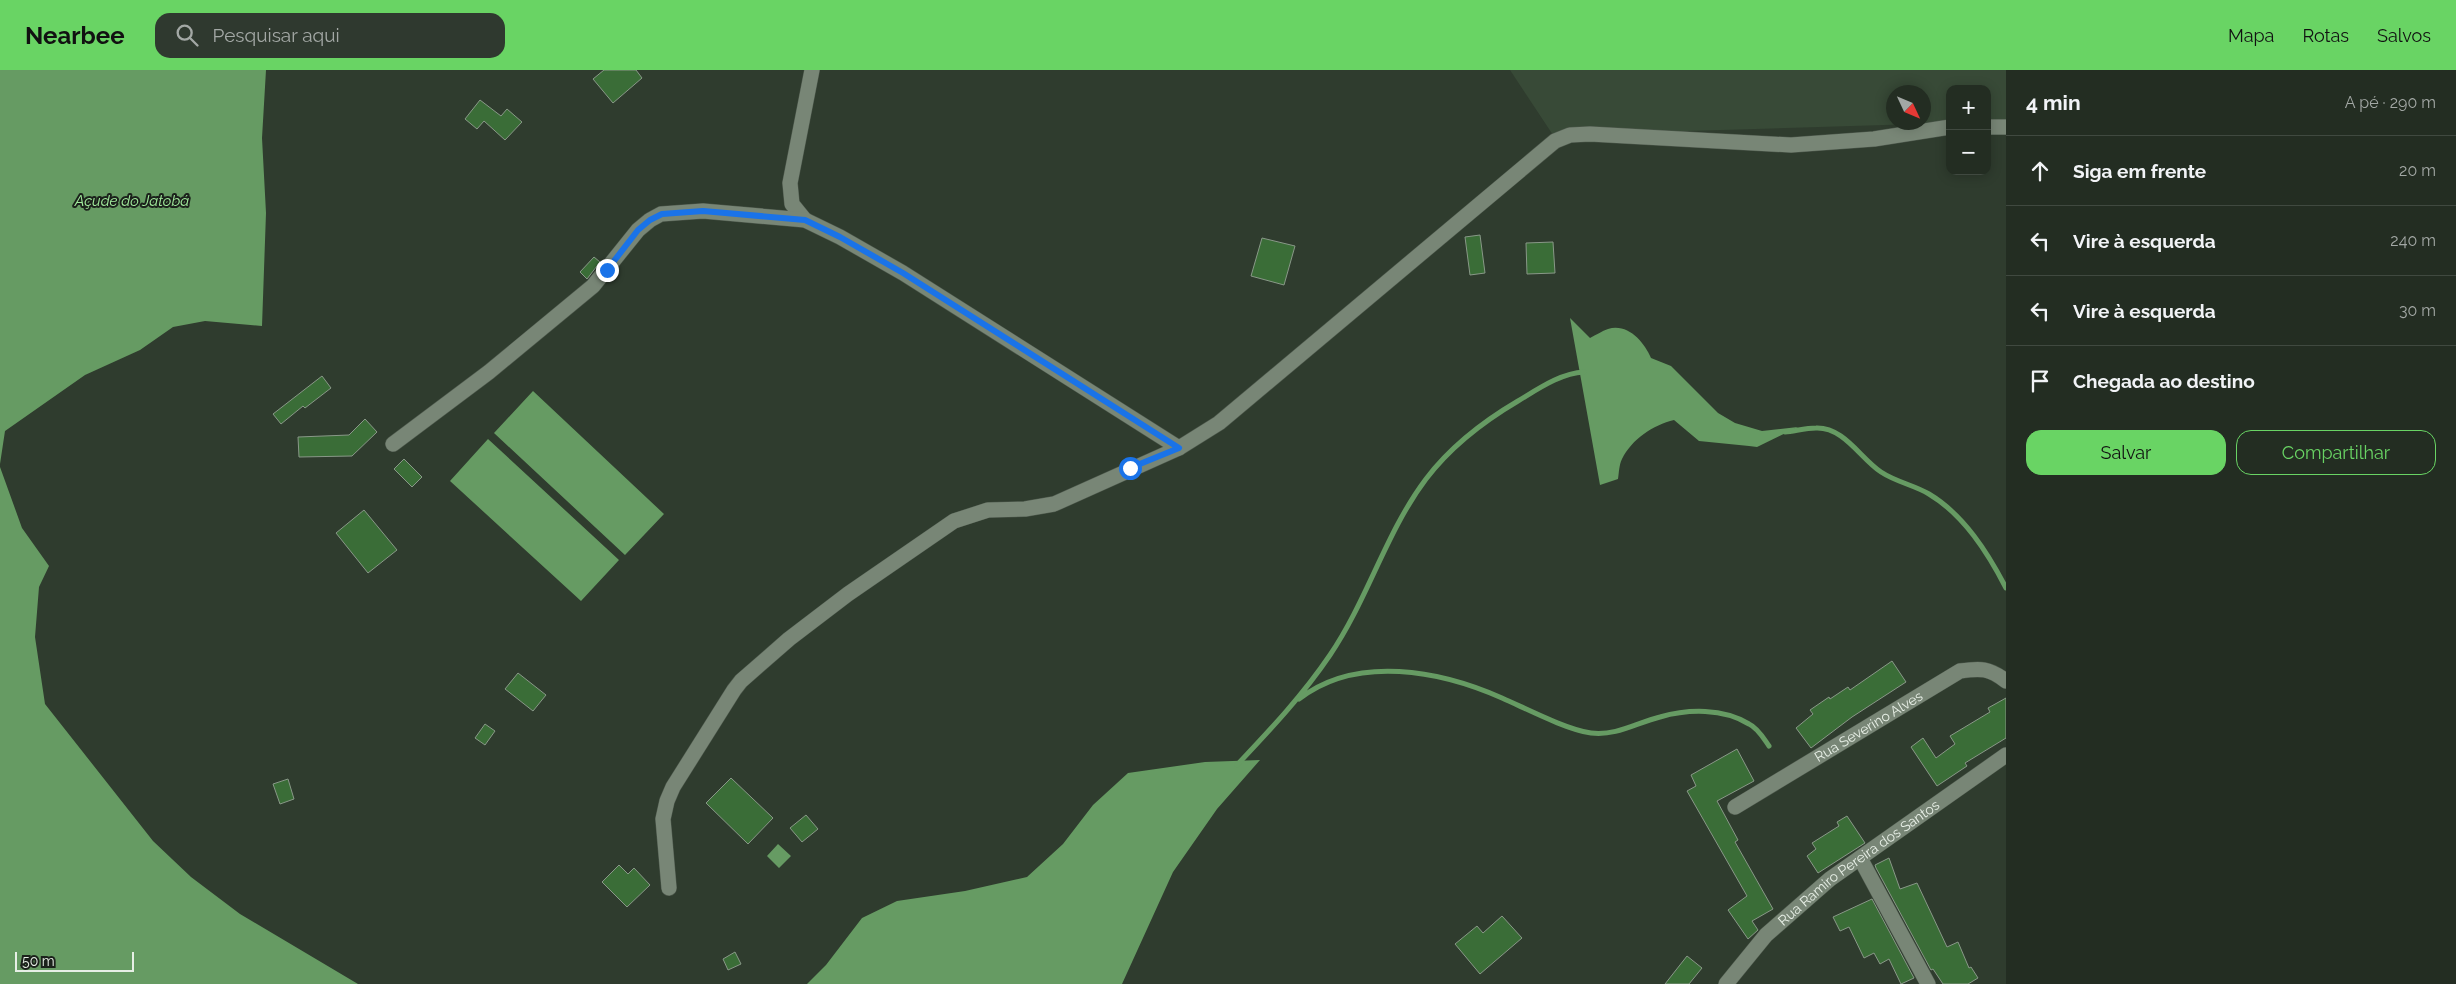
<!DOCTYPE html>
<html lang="pt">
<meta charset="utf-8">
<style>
:root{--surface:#232d22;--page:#2f392f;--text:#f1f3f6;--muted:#a3a8a5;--line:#404940;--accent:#69d464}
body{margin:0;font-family:Raleway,sans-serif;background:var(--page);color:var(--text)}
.controls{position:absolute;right:15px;top:15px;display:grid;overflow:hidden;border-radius:10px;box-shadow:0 2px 12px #0003}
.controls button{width:45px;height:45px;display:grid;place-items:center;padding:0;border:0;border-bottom:1px solid var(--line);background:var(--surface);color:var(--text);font:25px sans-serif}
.compass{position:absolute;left:1886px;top:15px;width:45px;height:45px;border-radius:50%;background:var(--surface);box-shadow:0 2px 12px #0003;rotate:134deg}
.scale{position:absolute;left:15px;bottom:12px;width:119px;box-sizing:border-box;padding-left:5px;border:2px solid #e7efe6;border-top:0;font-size:14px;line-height:18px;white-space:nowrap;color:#e7efe6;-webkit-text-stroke:4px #1b211b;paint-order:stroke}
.stop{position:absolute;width:15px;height:15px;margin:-11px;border:4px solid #1a73e8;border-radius:50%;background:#fff}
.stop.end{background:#1a73e8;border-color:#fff;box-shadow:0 1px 5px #0008}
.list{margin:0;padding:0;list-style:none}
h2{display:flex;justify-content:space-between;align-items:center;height:65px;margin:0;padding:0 20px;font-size:21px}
h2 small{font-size:16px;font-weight:400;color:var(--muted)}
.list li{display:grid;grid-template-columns:32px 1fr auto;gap:15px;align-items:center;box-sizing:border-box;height:70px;padding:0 20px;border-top:1px solid var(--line)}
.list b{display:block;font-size:19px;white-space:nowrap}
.list em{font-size:16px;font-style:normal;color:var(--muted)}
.actions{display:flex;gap:10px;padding:15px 20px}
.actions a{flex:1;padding:11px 0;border:1px solid var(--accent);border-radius:15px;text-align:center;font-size:18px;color:var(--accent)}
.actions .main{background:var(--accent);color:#111}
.icon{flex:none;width:28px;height:28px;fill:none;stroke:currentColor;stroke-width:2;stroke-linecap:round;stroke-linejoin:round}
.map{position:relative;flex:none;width:2006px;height:914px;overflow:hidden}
header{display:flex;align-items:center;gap:30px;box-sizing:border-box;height:70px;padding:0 25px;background:var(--accent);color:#111}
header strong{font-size:24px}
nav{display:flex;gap:28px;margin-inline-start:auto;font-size:18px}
.search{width:350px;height:45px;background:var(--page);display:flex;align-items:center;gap:12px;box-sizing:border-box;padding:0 18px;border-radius:15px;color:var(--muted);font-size:19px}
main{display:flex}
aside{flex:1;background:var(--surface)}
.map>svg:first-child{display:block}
</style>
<header>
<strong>Nearbee</strong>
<div class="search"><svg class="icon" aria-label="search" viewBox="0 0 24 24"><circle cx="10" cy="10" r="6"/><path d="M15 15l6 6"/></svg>Pesquisar aqui</div>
<nav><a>Mapa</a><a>Rotas</a><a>Salvos</a></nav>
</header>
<main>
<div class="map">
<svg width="2006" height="914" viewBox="0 0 2006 914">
<rect width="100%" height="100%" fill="#2f3c2e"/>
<path fill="#384a37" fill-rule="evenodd" d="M1510,0H2006V51L1987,52V19H1950V53L1553,65ZM1894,22H1924V52H1894Z"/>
<path fill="#669b63" d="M0,0H266L262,68L266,143L262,256L205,251L173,257L140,280L85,305L5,361L0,394Z
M1570,248L1590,268C1596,265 1602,261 1608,259C1628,253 1644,272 1651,288L1671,296L1718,343L1735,353L1762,361L1798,357L1757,377L1749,376L1699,371L1674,350C1653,355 1632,369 1622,389C1619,395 1619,403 1618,409L1600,415Z
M533,321L664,444L625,485L494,363Z
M488,369L619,490L581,531L450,411Z
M0,397L22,458L49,496L39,517L35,567L45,634L153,771L191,807L240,844L358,914H0Z
M1260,690L1217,739L1173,802L1122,914H807L826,895L862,848L897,831L965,821L1027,807L1063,774L1093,735L1128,703L1205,692Z
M778,774L791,786L779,798L767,786Z"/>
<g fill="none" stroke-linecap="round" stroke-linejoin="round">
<path stroke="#669b63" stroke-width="5" d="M1785,362C1795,361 1806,358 1816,358C1844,357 1860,388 1881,402C1896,412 1914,415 1929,424C1964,445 1988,483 2006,518
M1299,629C1357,584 1441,601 1502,628C1525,638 1567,660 1591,663C1617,666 1636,653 1660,647C1688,639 1723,638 1749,654C1758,658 1764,669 1769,676
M1237,695C1270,660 1303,625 1330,585C1368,529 1386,462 1426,409C1451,376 1484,351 1518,331C1538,319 1561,303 1584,302"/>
</g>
<path fill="#3a6d37" stroke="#899888" d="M604,0H636L642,8L613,33L593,9Z
M480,30L501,46L507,39L522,52L505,70L484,51L477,59L465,49Z
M1480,165L1485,203L1470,205L1465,167Z
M1262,168L1295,176L1284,215L1251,206Z
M1553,172L1555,203L1527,204L1526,173Z
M594,187L600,192L587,209L580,202Z
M322,306L331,318L305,338L303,336L281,354L273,344Z
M365,349L377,362L352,386L299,387L298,367L349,365Z
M404,389L422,407L412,417L394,399Z
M364,440L397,480L368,503L336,463Z
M1892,591L1906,612L1852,647L1811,678L1796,658L1813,644L1810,640L1829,627L1830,629L1848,617L1850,620Z
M518,603L546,625L533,641L505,619Z
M2006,628V668L1965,693L1967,696L1937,716L1911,677L1923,668L1936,688L1955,674L1950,666L1990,642L1988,638Z
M485,654L495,661L485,675L475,668Z
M1737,679L1754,711L1717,731L1738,770L1735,772L1773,839L1752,851L1758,860L1748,869L1728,840L1747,826L1687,721L1696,716L1691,705Z
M731,708L773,748L748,774L706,733Z
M288,709L294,729L280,734L273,714Z
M806,745L818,759L802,772L790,758Z
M1847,746L1865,773L1818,803L1807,786L1816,779L1812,773L1839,756L1837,752Z
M1889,788L1900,819L1917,813L1947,877L1958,872L1969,898L1971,897L1978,908L1968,914H1943L1933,899L1931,900L1876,798L1875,795Z
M619,795L628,804L634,798L650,815L627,837L602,812Z
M1872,829L1914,908L1901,914L1889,889L1880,894L1874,883L1864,888L1849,857L1840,861L1833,847Z
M1502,846L1522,868L1480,904L1455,874L1477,856L1483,863Z
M735,882L741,894L728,900L723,889Z
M1687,886L1702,898L1689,914H1665Z"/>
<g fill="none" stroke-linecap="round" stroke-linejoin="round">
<g stroke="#4d584c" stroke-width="16">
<g id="street">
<path d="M1987,57H2006"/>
<path d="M805,150L792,134L790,113L812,0"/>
<path d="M393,374L489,302L593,216L638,160L650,150L661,144L703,141L805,150L840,167L903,203L1179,378"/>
<path id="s1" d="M1735,737L1960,601C1981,598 1989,598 2006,611"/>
<path d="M1860,788L1928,914"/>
<path d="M669,818L663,749L667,731L673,717L734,620L741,611L789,569L848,524L954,451L988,440L1025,439L1054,434L1179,378L1219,353L1555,71L1570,65L1590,64L1791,75L1874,69L1950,57"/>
<path id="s2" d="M1726,914L1766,865L1830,809L2006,685"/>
</g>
</g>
<use href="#street" stroke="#788676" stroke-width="15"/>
</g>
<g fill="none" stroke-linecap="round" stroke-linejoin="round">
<path stroke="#1a73e8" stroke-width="6" d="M607,200L638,160L650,150L662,144L703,141L805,150L840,167L903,203L1179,378L1130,398"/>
</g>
<g text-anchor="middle" stroke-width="4" stroke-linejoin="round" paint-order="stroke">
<g font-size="14" fill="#e7efe6" stroke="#1b211b">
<text dy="5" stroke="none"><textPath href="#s1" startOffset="156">Rua Severino Alves</textPath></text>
<text dy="5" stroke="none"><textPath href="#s2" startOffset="181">Rua Ramiro Pereira dos Santos</textPath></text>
</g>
<g font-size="15" font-style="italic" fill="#a3ed9e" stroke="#1b211b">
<text x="132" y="136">Açude do Jatobá</text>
</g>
</g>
</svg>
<div class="controls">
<button>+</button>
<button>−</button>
</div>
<svg class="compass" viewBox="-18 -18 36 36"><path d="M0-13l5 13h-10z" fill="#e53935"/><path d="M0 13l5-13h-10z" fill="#a3a8a5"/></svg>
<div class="scale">50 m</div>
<div class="stop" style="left:1130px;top:398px"></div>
<div class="stop end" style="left:607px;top:200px"></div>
</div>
<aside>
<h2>4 min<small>A pé · 290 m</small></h2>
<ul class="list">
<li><svg class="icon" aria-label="ahead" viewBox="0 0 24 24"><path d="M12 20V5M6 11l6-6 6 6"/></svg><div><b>Siga em frente</b></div><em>20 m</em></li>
<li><svg class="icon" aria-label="left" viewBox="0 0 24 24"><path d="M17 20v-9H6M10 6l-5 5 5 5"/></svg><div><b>Vire à esquerda</b></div><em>240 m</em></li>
<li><svg class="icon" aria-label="left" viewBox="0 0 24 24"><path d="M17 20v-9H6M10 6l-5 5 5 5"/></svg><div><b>Vire à esquerda</b></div><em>30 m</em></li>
<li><svg class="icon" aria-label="arrive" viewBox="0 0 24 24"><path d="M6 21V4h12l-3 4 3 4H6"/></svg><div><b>Chegada ao destino</b></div></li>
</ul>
<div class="actions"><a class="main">Salvar</a><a>Compartilhar</a></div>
</aside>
</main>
